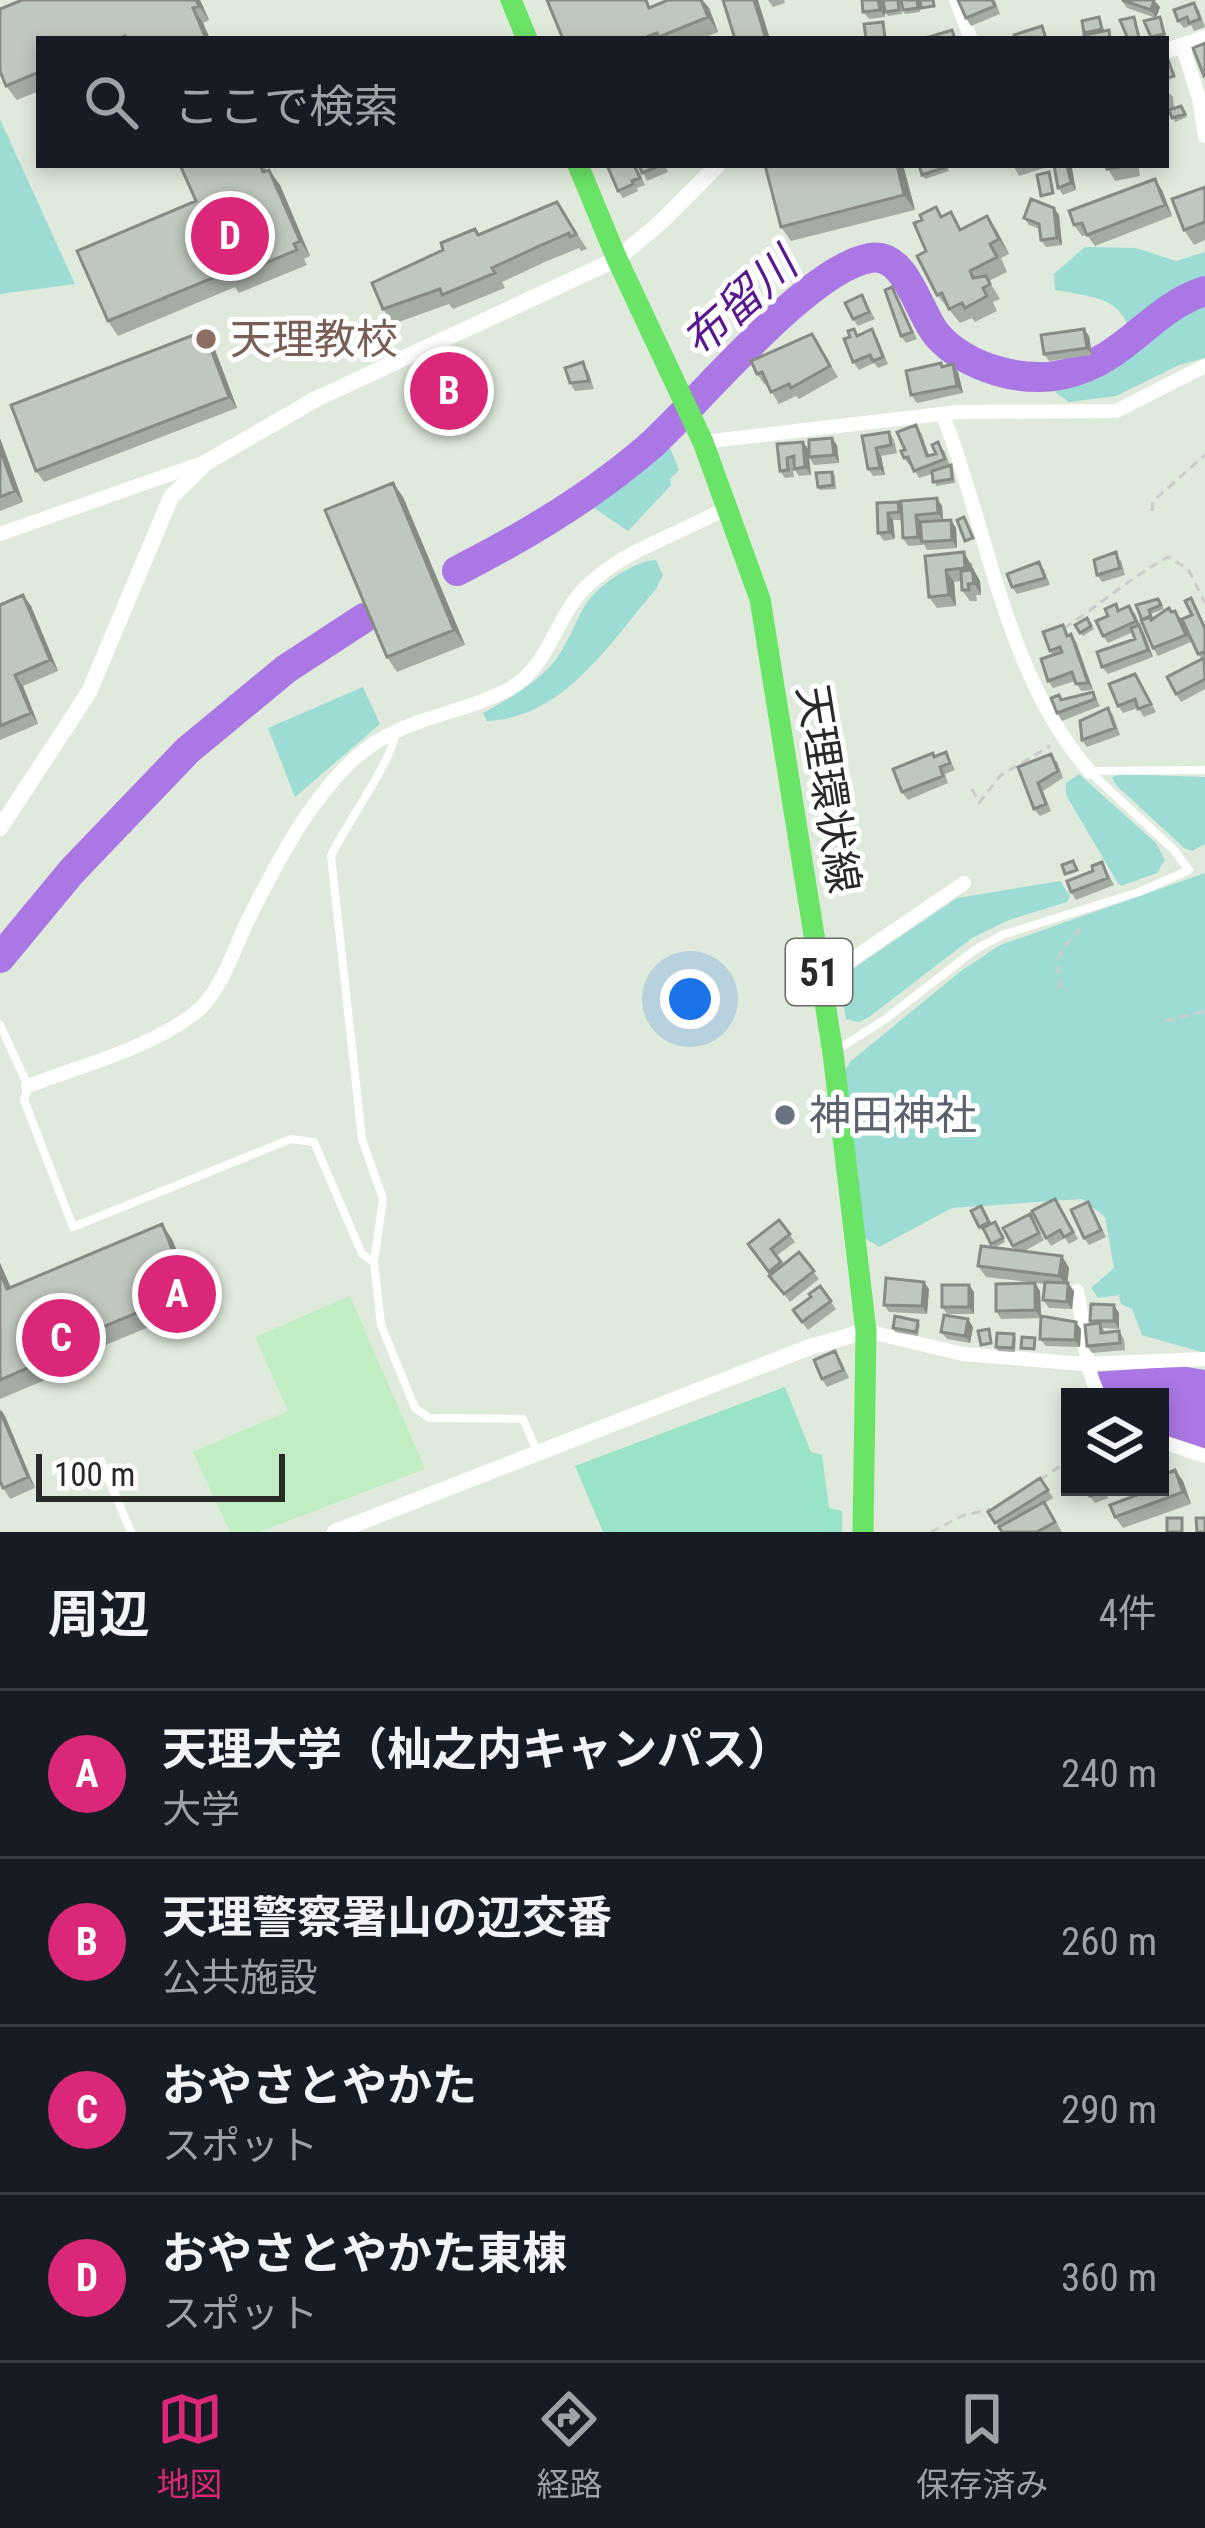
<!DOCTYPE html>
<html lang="ja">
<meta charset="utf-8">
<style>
:root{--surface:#171b24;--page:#242831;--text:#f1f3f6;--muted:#9ea1a6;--line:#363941;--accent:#db2777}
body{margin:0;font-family:"Roboto Condensed","Noto Sans JP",sans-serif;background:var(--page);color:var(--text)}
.controls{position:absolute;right:36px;bottom:36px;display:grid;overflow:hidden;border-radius:0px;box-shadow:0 6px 18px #0003}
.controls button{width:108px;height:108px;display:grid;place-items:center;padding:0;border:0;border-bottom:3px solid var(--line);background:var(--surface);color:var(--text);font:60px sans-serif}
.scale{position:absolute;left:36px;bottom:30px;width:249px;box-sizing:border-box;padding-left:12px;border:6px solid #292929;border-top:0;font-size:33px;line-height:42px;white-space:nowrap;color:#292929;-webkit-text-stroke:9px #fff;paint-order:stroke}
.you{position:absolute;left:690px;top:999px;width:42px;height:42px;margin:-30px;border:9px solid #fff;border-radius:50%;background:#1a73e8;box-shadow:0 0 0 18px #1a73e833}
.badge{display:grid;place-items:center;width:78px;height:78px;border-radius:50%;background:var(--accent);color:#fff;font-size:39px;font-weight:700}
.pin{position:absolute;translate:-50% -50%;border:6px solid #fff;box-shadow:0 3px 12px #0006}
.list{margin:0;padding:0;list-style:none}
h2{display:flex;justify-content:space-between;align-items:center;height:156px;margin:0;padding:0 48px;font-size:51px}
h2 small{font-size:39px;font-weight:400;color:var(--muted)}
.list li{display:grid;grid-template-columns:78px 1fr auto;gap:36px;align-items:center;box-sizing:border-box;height:168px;padding:0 48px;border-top:3px solid var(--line)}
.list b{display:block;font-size:45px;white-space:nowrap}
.list p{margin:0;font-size:39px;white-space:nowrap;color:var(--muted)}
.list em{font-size:39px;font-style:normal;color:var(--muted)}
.icon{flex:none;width:66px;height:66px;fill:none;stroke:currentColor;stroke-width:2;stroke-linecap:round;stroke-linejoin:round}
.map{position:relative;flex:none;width:1205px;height:1532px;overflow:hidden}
.search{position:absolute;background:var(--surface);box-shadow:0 6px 18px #0003;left:36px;right:36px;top:36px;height:132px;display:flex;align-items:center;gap:30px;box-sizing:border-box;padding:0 42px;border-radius:0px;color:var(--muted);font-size:45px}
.sheet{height:828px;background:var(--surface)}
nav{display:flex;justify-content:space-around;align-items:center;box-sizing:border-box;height:168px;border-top:3px solid var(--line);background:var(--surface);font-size:33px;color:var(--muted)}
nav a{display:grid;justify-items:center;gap:6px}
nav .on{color:var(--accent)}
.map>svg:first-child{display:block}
</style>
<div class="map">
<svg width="1205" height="1532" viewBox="0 0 1205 1532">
<rect width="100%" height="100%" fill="#dfeadc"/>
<path fill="#9cdcd4" d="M0,119L75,284L0,294Z
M1085,247L1136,248L1176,261L1205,252V358L1179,365L1116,396L1069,402L1055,392L1135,355C1128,298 1105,299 1055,290L1054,274Z
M666,438L679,470L670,479L671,485L628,531L584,501Z
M656,560L663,575L656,589C610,642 565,718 487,721L483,713C508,699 543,680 559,655C584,616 577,600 621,573C634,566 642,561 656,560Z
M363,687L380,724L295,797L268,728Z
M1079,774L1156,843L1165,860L1157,873L1121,886L1116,880L1066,795V783Z
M1122,774L1205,777V844L1192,851L1184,848L1116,785L1112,777Z
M1205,873V1353L1142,1335L1132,1309L1121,1304L1119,1295L1098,1298L1091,1288L1114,1268L1105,1217L1082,1199L952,1208L879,1247L863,1237L842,1075L851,1061L961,971L1000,945Z
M1060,881L1070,896L1067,902L1009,920L972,938L869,1017L859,1022L846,1019L839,982L844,975L957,898Z"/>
<path fill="#c1edc3" d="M350,1296L425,1469L259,1532H230L193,1452L288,1411L255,1337Z"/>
<path fill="#99e3c8" d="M785,1387L811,1452L822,1455L829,1508L842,1511V1532H603L575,1466Z"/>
<path fill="#aa77e4" d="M1181,1366L1205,1370V1449L1160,1434V1397H1106L1094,1372Z"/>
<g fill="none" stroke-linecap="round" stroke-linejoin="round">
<path stroke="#aa77e4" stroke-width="30" d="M457,571C524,537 591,497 649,447C700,401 807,269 870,258C907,251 919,316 938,336C967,368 1023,384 1065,374C1126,360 1151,308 1205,291
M0,958L72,871L188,750L286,669L364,618"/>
<path stroke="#ccc" stroke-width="3" stroke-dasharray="9 6" stroke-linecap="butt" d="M1152,511L1153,501L1205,455
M1064,628C1101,604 1130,578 1168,557L1188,569L1205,603
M972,789L979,803L1000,776L1050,746
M1061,989C1052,950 1062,951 1083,926
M1166,1021L1205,1011
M1040,1480L1070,1459
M931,1532L962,1516L990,1509"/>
<path stroke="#fff" stroke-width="8" d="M395,731C397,754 344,827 331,856L362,1139L383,1199L374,1262L381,1325L415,1408L429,1418L523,1419L537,1451
M1091,771L1205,770
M0,1025L28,1086L24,1100L73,1227L291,1139L314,1142L362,1254L374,1262
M834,1052L887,1018L976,949L1002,935L1139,892L1189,870L1174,850L1090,772
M101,1461L131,1532"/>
<path stroke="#fff" stroke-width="14" d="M956,0L971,39
M1182,45L1199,98L1205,136
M943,415C989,533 1005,674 1090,772
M703,442L958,412L1116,411L1205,366
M0,534L205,462
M819,975L835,971L964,883
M28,1086C82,1065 149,1049 195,1013C222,991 234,948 249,918C277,862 308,802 354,759C400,716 460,716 511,688C550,665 555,617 586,587C625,548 682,534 729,506
M1077,1291C1086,1330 1081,1361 1100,1397
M866,1331L963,1354L1084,1364L1205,1359
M1160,1441L1205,1456"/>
<path stroke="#fff" stroke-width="16" d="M1166,51L1205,38
M0,828L89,692L171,497L207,462L316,399L617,259L661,222L718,165
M335,1532L807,1348L866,1331"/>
<path stroke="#6ae466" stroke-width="21" d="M511,0L527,39
M578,165L617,259L703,442L760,599L833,1053L866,1331L863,1532"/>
</g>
<path fill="#a4aca3" d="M22,0H200L209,20L203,23L210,39H39V91L17,100L6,86Z
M668,0H703L709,8L718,32L701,39H563Z
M768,0H784L785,3L773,7Z
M882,0L885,17L869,19L863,12Z
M900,0L902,14L888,16L885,12Z
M919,0L920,12L905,14L903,10Z
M995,0L1000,14L971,26L966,18Z
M1122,1L1160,7L1156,18L1160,17L1162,21L1167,38L1152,39L1144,21L1156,18L1127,8Z
M1194,3L1199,10L1205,27L1194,31L1191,25L1184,28L1178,21Z
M1166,90L1173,97L1174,108L1184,109L1187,117L1175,122L1171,110H1166Z
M180,165H264L267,171L280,185L310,256L304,259L307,265L239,293L235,287L118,336L108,321L196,201Z
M636,165L645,185L637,188L638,191L623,198L618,191Z
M639,165H665L668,172L647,181Z
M765,165H903L915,210L791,241L781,227Z
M947,165L949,171L925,179L922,175Z
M1013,165H1047V167L1019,176Z
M1054,165H1069L1076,190L1063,195L1058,188Z
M1106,165H1138L1140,176L1115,181Z
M1205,187V240L1194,245L1184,230Z
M1162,190L1172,216L1095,246L1087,235L1082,236L1074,225Z
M557,202L587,249L581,251L579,248L547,261L502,282L505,288L453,309L449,304L393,324L383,309L479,234Z
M936,207L942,217L962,229L997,231L1009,254L1001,258L1007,272L989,281L1000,299L993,302L997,311L975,322L972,318L960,323L937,295L926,251L922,220Z
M1054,208L1059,215L1062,245L1046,247L1041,240L1040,229L1029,225L1024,218Z
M892,287L917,339L906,343L901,336Z
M862,295L875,319L858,326L853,319Z
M854,329L858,335L877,337L888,364L878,368L874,363L859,370L853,362L850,337Z
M1084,329L1089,336L1092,355L1049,361L1044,354Z
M812,334L838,377L799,399L796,396L779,404L767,384L765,385L757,374Z
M212,342L237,408L44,482L36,471Z
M944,367L958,372L963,393L917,403L911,395Z
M588,370L594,389L575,391L570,383Z
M889,432L894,440L897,453L881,456L885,475L873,476L868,469L862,436Z
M921,432L929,455L944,450L950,466L953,469L955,483L936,486L932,474L919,478L911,465H909L904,458L905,450Z
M0,438L23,502L0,511Z
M803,442L808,449L811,475L799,476L794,469V465H792L794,477L785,478L780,471L777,444Z
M837,445L839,463L814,465L809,457Z
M832,472L835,475L836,489L820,490L818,487Z
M393,483L403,497L465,645L397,672L387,657Z
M898,502L901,507L942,506L943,520H951L956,528L957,548L927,550L923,543V545L908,546L903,538L902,520H893L895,539L884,541L878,533L877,503Z
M925,556L972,563V570L980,581L981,595H976L977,601H970L962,590L961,581L954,582L956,606L937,608L929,597Z
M1121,560L1125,575L1102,582L1097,575Z
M1044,569L1050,585L1017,594L1012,587Z
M23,595L31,606L58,671L23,686L38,724L0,740V605Z
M1160,603L1164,609L1151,614L1153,619L1171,612L1181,618L1191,642L1158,656L1153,648L1136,605Z
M1116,604L1120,610L1135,613L1153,657L1108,674L1102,667L1135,639L1133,632L1108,643L1103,636L1108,616Z
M1196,606L1205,625V689L1181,702L1176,694L1202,659L1198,654L1192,615Z
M1087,618L1094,629L1083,636L1075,625Z
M1069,635L1076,642L1093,690L1081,691L1075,681L1053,688L1048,681L1053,655L1050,651Z
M1135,674L1156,712L1144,717L1138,708L1123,713L1118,706Z
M1093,692L1100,706L1062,721L1057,713L1059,695L1063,700Z
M1108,708L1113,715L1120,735L1087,747L1082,740Z
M946,752L955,770L945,774L948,783L908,800L902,792L934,757Z
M1057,761L1063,778L1043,791L1051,811L1040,816L1034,809L1018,767Z
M1102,862L1114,885L1076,900L1071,892Z
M981,1206L991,1224L995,1222L1005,1242L994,1248L984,1229L981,1230L979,1227Z
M1060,1206L1078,1239L1069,1244L1065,1238L1051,1246L1046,1238Z
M1093,1210L1106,1237L1089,1245L1084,1238Z
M1030,1214L1044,1240L1023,1252L1062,1256L1069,1268L1067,1283L1074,1291L1072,1309L1049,1308L1043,1300L1044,1284L986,1277L978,1266L1016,1251L1003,1228Z
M779,1220L795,1242L776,1256L783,1265L799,1252L819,1279L790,1302L748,1244Z
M172,1239L199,1306L46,1370L50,1378L0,1399V1263L11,1288Z
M1035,1283L1040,1291L1041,1318L1001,1319L996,1311Z
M969,1285L974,1292V1314H947L942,1307Z
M820,1286L836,1309L808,1330L793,1310L811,1297Z
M929,1289L927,1314L889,1312L884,1305Z
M1119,1313V1329L1103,1328L1105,1333L1119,1331L1124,1339L1125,1350L1092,1353L1087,1346L1093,1324L1090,1321Z
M920,1324L918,1336L895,1332L893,1328Z
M973,1327L970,1343L947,1339L941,1332Z
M1081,1329L1080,1347L1046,1346L1040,1339Z
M1014,1334L1016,1338L1015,1352L998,1351L996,1347Z
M840,1358L849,1378L827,1387L822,1379Z
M5,1416L35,1488L10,1499L3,1488Z
M1175,1470L1183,1481L1191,1504L1123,1528L1115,1517L1160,1487V1474L1161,1476Z
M1040,1478L1053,1498L1045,1503L1062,1532H1002L988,1512Z
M1104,1487L1108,1498L1095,1503L1090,1496Z
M1105,1487H1134L1111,1496Z"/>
<path fill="#868c85" d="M196,0H200L209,20L199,6Z
M701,0L709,8L718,32L708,17Z
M754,0H758L770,39H766Z
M878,0H882L885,17L880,10Z
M1154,0L1160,7L1156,18L1151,10Z
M193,8L203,23L210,39H206Z
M897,165H903L915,210L904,195Z
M1067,165L1072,168L1076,190L1071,183Z
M269,170L280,185L310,256L300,241Z
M1155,179L1162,190L1172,216L1165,205Z
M1054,208L1059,215L1062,245L1057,238Z
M987,216L997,231L1009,254L999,239Z
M1084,329L1089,336L1092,355L1087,348Z
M204,331L212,342L237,408L229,397Z
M953,364L958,372L963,393L957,386Z
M0,438L23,502L15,491L0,449Z
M832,438L837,445L839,463L834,455Z
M803,442L808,449L811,475L805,467Z
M876,448L881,456L885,475L880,468Z
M393,483L403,497L465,645L454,630Z
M937,498L942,506L943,520L938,513Z
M888,513L893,520L895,539L889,532Z
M916,515L921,522L923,545L918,537Z
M951,520L956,528L957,548L952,540Z
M964,552L980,581L981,595L965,568Z
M946,570L954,582L956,606L949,595Z
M23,595L31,606L58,671L50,660Z
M1129,606L1144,633L1153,657L1148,650Z
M1071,634L1076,642L1093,690L1088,683Z
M15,675L23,686L38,724L31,713Z
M162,1224L172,1239L199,1306L189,1291Z
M1062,1256L1069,1268L1067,1287L1059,1276Z
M0,1263L18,1304L7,1289L0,1272Z
M924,1282L929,1289L927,1314L922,1306Z
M1035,1283L1040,1291L1041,1318L1035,1310Z
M1068,1283L1074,1291L1072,1309L1067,1302Z
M969,1285L974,1292V1314L969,1307Z
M1114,1305L1119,1313V1329L1114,1321Z
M968,1319L973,1327L970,1343L965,1336Z
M1076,1322L1081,1329L1080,1347L1075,1340Z
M0,1408L5,1416L35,1488L28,1477Z
M1175,1470L1183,1481L1191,1504L1183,1492Z"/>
<path fill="#bfc8be" stroke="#868c85" stroke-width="3" d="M22,0H196L199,6L193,8L206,39H126L125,36L118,39H39V72L6,86L0,71V9Z
M547,0H646L649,8L668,0H701L708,17L659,37L657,33L642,39H563Z
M723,0H754L766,39H735Z
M862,0H878L880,10L863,12Z
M883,0H898L899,10L885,12Z
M901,0H917L918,8L903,10Z
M920,0H933L934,6L921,8Z
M958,0H992L995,6L966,18Z
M1122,0H1154L1151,10Z
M1194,3L1200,19L1189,23L1187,17L1178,21L1174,10Z
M1099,17L1102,29L1084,33L1082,21Z
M1134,17L1139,38L1128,39L1120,20Z
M1160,17L1164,34L1151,37L1144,21Z
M883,22L885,39H866L864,24Z
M1042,26L1046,39H1015L1014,35Z
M952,30L955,39H930L929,37Z
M1109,30L1110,39H1085L1084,35Z
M1205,43V75L1204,76L1193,48Z
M1168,60L1174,76L1168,78L1166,73V61Z
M1181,106L1185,114L1172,118L1169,110Z
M180,165H260L263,172L269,170L300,241L294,244L297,250L229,278L227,272L108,321L77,251L196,201Z
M607,165H634L640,178L632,181L633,184L618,191Z
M639,165H661L642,173Z
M765,165H897L904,195L781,227Z
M919,165H946V167L922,175Z
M1054,165H1067L1071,183L1058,188Z
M1106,165H1131L1107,169Z
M1049,172L1053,193L1041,196L1037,175Z
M1155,179L1165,205L1087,235L1082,223L1074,225L1069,211Z
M1205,187V222L1184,230L1172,199Z
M1031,199L1054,208L1057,238L1041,240L1039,224L1024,218Z
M557,202L576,234L570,237L569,233L537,247L492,268L495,273L442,295L440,289L383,309L372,283L443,250L441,243L475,229L478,235Z
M936,207L941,217L951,212L960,230L987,216L999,239L990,244L997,257L970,271L973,278L986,276L990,284L983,288L987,296L965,308L962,303L949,309L942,293L937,295L917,256L926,251L914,223L922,220L920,215Z
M892,287L912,332L901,336L885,290Z
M862,295L869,312L853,319L845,303Z
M854,329L857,336L872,329L883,357L873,361L870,355L853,362L844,339L850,337L848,331Z
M1084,329L1087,348L1044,354L1041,335Z
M204,331L229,397L36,471L11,405Z
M812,334L830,366L791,388L789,384L771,392L762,372L757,374L751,361Z
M583,362L589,381L570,383L565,368Z
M941,363L942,367L953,364L957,386L911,395L906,371Z
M916,425L927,456L936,454L932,445L938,442L945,459L914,471L908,457L904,458L901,451L905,450L897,432Z
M889,432L891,445L876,448L880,468L868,469L862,436Z
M832,438L834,455L809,457V440Z
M803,442L805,467L794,469V456L787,458L788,470L780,471L777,444Z
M0,449L15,491L0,497Z
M951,465L952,479L933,482L932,471Z
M832,472L833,485L818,487L816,473Z
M393,483L454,630L387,657L325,510Z
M937,498L938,513L916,515L918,537L903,538L901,501Z
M898,502L899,512L888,513L889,532L878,533L877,503Z
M964,517L973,538L965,541L957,520Z
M951,520L952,540L922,542L920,522Z
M964,552L965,568L946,570L949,595L929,597L925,556Z
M1116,552L1120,568L1097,575L1094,560Z
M1039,562L1045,578L1012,587L1007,574Z
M972,570L974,583L968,584L969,590H962L961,571Z
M23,595L50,660L15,675L31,713L0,726V605Z
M1191,598L1205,629V655L1204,652L1198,654L1182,619L1192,615L1185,601Z
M1158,599L1161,605L1149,610L1151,617L1142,620L1136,605Z
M1116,604L1118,611L1129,606L1136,621L1103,636L1096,621L1108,616L1105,609Z
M1169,608L1171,612L1175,611L1186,635L1153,648L1141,620L1150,616L1151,620Z
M1087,618L1091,626L1080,633L1075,625Z
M1063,625L1067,636L1071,634L1088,683L1076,684L1072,672L1048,681L1041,659L1062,652L1060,647L1050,651L1043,632Z
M1139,625L1148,650L1102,667L1097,652L1135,639L1131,628Z
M1204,658L1205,679L1176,694L1167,677Z
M1135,674L1151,704L1138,709L1135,699L1118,706L1109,684Z
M1093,692L1095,699L1057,713L1051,698L1059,695L1061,700Z
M1108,708L1115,728L1082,740L1080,721Z
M946,752L950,763L940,767L943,776L902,792L893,769L933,753L934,757Z
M1051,754L1058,771L1038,783L1046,804L1034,809L1018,767Z
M1073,861L1077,870L1065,874L1062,865Z
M1102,862L1108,878L1071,892L1067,881L1093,871L1092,866Z
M1055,1199L1073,1232L1064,1237L1060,1230L1046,1238L1032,1211Z
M1088,1202L1101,1230L1084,1238L1071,1210Z
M981,1206L989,1222L979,1227L971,1211Z
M1030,1214L1039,1233L1013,1246L1003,1228Z
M779,1220L790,1234L771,1249L781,1262L769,1272L748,1244Z
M995,1222L1003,1238L991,1244L983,1228Z
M162,1224L189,1291L36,1355L39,1363L0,1380V1272L7,1289Z
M981,1246L1062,1256L1059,1276L978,1266Z
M799,1252L814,1271L784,1294L769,1276Z
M886,1278L924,1282L922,1306L884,1305Z
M1045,1282L1068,1283L1067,1302L1043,1300Z
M1035,1283V1310L996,1311V1284Z
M942,1285H969V1307H942Z
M820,1286L831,1301L802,1322L793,1310L811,1297L809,1294Z
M1091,1304L1114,1305V1321H1090Z
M944,1315L968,1319L965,1336L941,1332Z
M895,1316L918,1321L916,1332L893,1328Z
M1041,1316L1076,1322L1075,1340L1040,1339Z
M1100,1323L1101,1333L1119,1331L1120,1343L1087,1346L1085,1325Z
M989,1329L991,1343L981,1345L978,1331Z
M997,1333L1014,1334L1013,1348L996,1347Z
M1022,1337L1035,1338L1034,1349L1021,1348Z
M835,1351L843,1370L822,1379L814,1360Z
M0,1411L28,1477L3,1488L0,1481Z
M1175,1470L1183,1492L1115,1517L1110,1505L1145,1492L1144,1487H1160V1476Z
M1040,1478L1048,1490L995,1523L988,1512Z
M1087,1487H1102L1103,1491L1090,1496Z
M1044,1502L1055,1522L1037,1532H1002L999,1527Z
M1167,1518H1182V1532H1167Z
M1196,1518H1205V1532H1197Z"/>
<circle fill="#8d6e63" stroke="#fff" stroke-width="4.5" cx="206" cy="339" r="12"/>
<circle fill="#6b7280" stroke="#fff" stroke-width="4.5" cx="785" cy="1115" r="12"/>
<g text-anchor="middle" stroke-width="10" stroke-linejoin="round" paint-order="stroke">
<rect fill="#fff" stroke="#696969" stroke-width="3" x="786" y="939" width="66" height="66" rx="9"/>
<g font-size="39" font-weight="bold" fill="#292929">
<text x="819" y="986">51</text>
</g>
<g font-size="42" fill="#785e54" stroke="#fff" text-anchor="start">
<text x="230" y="354">天理教校</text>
</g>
<g font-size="42" fill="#292929" stroke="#fff">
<text transform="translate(829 789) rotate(81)" y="15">天理環状線</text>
</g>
<g font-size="42" fill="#5b616d" stroke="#fff" text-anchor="start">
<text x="809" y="1130">神田神社</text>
</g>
<g font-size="45" font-style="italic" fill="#59188e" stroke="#fff">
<text transform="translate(739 302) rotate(-42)" y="16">布留川</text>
</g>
</g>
</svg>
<div class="controls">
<button><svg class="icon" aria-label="layers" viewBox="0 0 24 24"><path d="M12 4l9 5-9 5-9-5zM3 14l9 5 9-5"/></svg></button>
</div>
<div class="scale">100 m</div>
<div class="you"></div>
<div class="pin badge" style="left:177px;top:1294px">A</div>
<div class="pin badge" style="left:449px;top:391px">B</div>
<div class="pin badge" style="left:61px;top:1338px">C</div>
<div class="pin badge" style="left:230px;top:236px">D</div>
<div class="search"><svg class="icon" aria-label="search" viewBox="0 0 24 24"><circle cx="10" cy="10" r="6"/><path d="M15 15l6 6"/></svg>ここで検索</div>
</div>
<section class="sheet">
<h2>周辺<small>4件</small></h2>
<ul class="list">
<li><span class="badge">A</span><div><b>天理大学（杣之内キャンパス）</b><p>大学</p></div><em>240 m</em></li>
<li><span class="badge">B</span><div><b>天理警察署山の辺交番</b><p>公共施設</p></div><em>260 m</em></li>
<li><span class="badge">C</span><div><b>おやさとやかた</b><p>スポット</p></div><em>290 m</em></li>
<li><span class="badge">D</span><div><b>おやさとやかた東棟</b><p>スポット</p></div><em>360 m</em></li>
</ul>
</section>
<nav>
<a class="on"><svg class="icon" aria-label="map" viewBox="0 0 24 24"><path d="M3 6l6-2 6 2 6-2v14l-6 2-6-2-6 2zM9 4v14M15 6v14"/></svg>地図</a>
<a><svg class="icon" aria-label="directions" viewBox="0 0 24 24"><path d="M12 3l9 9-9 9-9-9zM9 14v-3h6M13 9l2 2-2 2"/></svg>経路</a>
<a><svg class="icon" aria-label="saved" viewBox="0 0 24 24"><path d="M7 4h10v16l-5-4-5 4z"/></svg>保存済み</a>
</nav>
